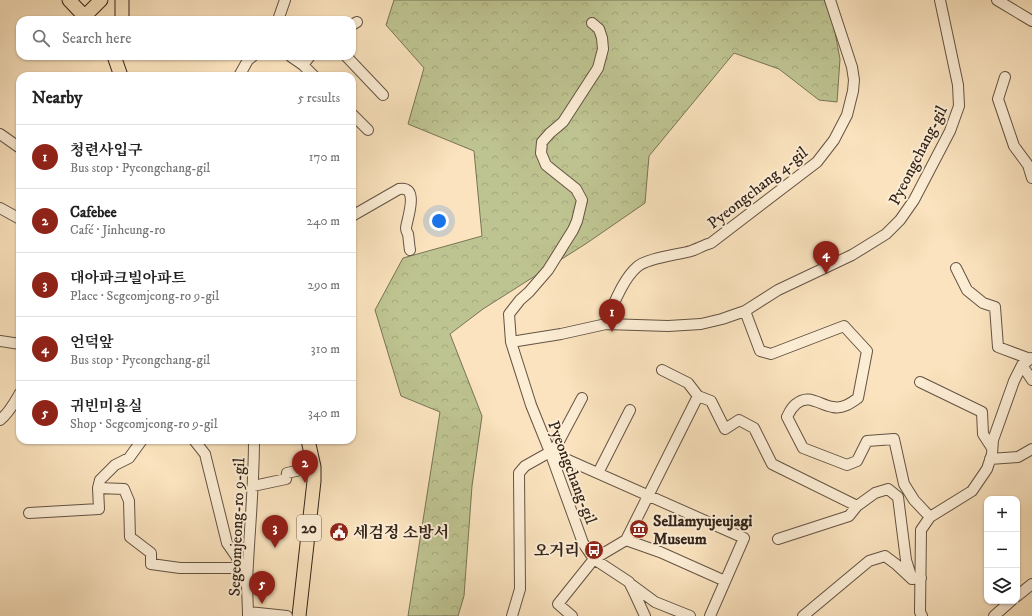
<!DOCTYPE html>
<meta charset="utf-8">
<style>
:root{--surface:#fff;--page:#f6f6f6;--text:#222;--muted:#767676;--line:#e0e0e0;--accent:#8f2418}
body{margin:0;font-family:"IM FELL DW Pica","Noto Serif KR",serif;background:var(--page);color:var(--text)}
.controls{position:absolute;right:12px;bottom:12px;display:grid;overflow:hidden;border-radius:8px;box-shadow:0 1px 3px #0004}
.controls button{width:36px;height:36px;display:grid;place-items:center;padding:0;border:0;border-bottom:1px solid var(--line);background:var(--surface);color:var(--text);font:20px sans-serif}
.you{position:absolute;left:439px;top:221px;width:14px;height:14px;margin:-10px;border:3px solid #fff;border-radius:50%;background:#1a73e8;box-shadow:0 0 0 6px #1a73e833}
.badge{display:grid;place-items:center;width:26px;height:26px;border-radius:50%;background:var(--accent);color:#fff;font-size:13px;font-weight:700}
.pin{position:absolute;translate:-50% -33px;filter:drop-shadow(0 1px 2px #0008)}
.pin::after{content:'';position:absolute;top:21px;width:14px;height:12px;background:inherit;clip-path:polygon(0 0,100% 0,50% 100%)}
.list{margin:0;padding:0;list-style:none}
h2{display:flex;justify-content:space-between;align-items:center;height:52px;margin:0;padding:0 16px;font-size:17px}
h2 small{font-size:13px;font-weight:400;color:var(--muted)}
.list li{display:grid;grid-template-columns:26px 1fr auto;gap:12px;align-items:center;box-sizing:border-box;height:64px;padding:0 16px;border-top:1px solid var(--line)}
.list b{display:block;font-size:15px;white-space:nowrap}
.list p{margin:0;font-size:13px;white-space:nowrap;color:var(--muted)}
.list em{font-size:13px;font-style:normal;color:var(--muted)}
.icon{flex:none;width:22px;height:22px;fill:none;stroke:currentColor;stroke-width:2;stroke-linecap:round;stroke-linejoin:round}
.map{position:relative;flex:none;width:1032px;height:616px;overflow:hidden}
.search{position:absolute;background:var(--surface);box-shadow:0 1px 3px #0004;left:16px;top:16px;width:340px;height:44px;display:flex;align-items:center;gap:10px;box-sizing:border-box;padding:0 14px;border-radius:12px;color:var(--muted);font-size:15px}
.panel{position:absolute;background:var(--surface);box-shadow:0 1px 3px #0004;left:16px;top:72px;width:340px;height:372px;border-radius:12px}
.map>svg:first-child{display:block}
</style>
<div class="map">
<svg width="1032" height="616" viewBox="0 0 1032 616">
<defs>
<pattern id="forest-crowns" width="20" height="18" patternUnits="userSpaceOnUse"><rect width="20" height="18" fill="#bec491"/><path d="M2 6a3 3 0 1 1 6 0M12 15a3 3 0 1 1 6 0" fill="none" stroke="#a4a87c"/></pattern>
</defs>
<rect width="100%" height="100%" fill="#fae3be"/>
<filter id="stains"><feTurbulence type="fractalNoise" baseFrequency=".005" numOctaves="4"/><feColorMatrix values="0 0 0 0 .2 0 0 0 0 .09 0 0 0 0 .02 0 0 0 .5 -.17"/></filter>
<radialGradient id="worn" r=".72"><stop offset=".6" stop-color="#630" stop-opacity="0"/><stop offset="1" stop-color="#630" stop-opacity=".3"/></radialGradient>
<path fill="url(#forest-crowns)" stroke="#787456" d="M394,0H829L840,59L837,102L819,100L779,69L734,53L649,156L645,203L587,243L483,309L450,334L482,416L472,486L464,596L458,616H408L440,412L401,396L375,310L403,258L482,236L474,151L408,124L424,68L386,25Z"/>
<g fill="none" stroke-linecap="round" stroke-linejoin="round">
<g stroke="#645343" stroke-width="12">
<path id="minor" d="M997,0L1032,21
M278,20L285,0
M592,23L599,29L602,38L603,49L598,68L563,122L550,133L542,142L541,153L546,165L576,189L582,200L577,221L573,230L548,270L529,292L520,300L509,314L511,342L531,405L550,452L583,543L594,559L629,582L633,590L645,616
M352,25L357,22
M290,56L303,65L314,76
M346,56L383,95
M303,65L310,56
M239,76L248,60L253,56
M1005,77L998,99L1014,146L1028,165L1032,178
M352,114L368,130
M0,134L20,148
M0,208L20,219
M352,216L399,189C420,185 407,219 406,228C406,231 407,232 408,234C409,240 409,245 410,250
M956,268L967,290L983,303L995,307L998,347L1030,359
M745,311L760,351L771,354L844,326L867,351L858,398C851,403 843,409 833,407C819,405 809,393 796,404C791,408 790,411 787,417L803,448L847,465L857,461L867,441L894,439L904,484L914,500L930,517
M606,324C612,307 623,279 637,267C647,258 677,255 691,251C697,249 704,245 711,243L817,162L834,140L847,115L853,91L854,80L852,67L830,0
M0,341L20,344
M511,342L561,334L606,324L668,326L701,324L722,319L745,311L778,290L852,255L886,234L900,220L914,200L950,131L959,106L958,85L940,0
M1022,365L1032,380
M662,370L688,383L698,396L711,401L725,429L739,420L754,428L772,464L857,506L875,493L888,489L898,497L906,560L912,579L921,578
M920,382L982,412L983,434L992,448
M0,420C9,413 14,403 20,393
M194,440L205,454L227,543L236,556L244,573
M550,452L744,538L710,616
M990,459L1018,457L1032,449
M598,473L630,410
M253,486L286,479L287,473L314,467
M98,488L100,480L115,465L129,458L142,440
M29,513L99,509L98,488L124,489L129,501L130,537L151,553V564L180,568H241
M778,539L849,516L857,506
M626,540L660,552L725,581
M632,585L655,602L690,616
M1017,596L1032,584
M248,612L287,616
M248,616C248,605 247,593 247,582C249,535 254,487 254,440
M512,616L520,589L519,473L525,466L550,452L557,445L582,398
M572,616L558,604L594,559L626,540L698,396
M803,616L869,561L885,556L897,565L912,579
M922,616L920,612L921,530L930,517L972,491L987,469L992,454L993,440L1014,381L1022,365L1032,358
M994,616L1011,601"/>
</g>
<g stroke="#32231a" stroke-width="15">
<path id="major" d="M69,0L88,20
M85,16L101,0
M122,20V0
M114,56L121,76
M299,616L314,481V467L308,440"/>
</g>
<use href="#minor" stroke="#fcedd5" stroke-width="10"/>
<use href="#major" stroke="#fae3be" stroke-width="13"/>
</g>
<defs>
<g id="museum-disc" transform="scale(1)"><circle r="9.5" fill="#8f2418" stroke="#fcedd5"/><path d="M0-6L6-3V-2H-6V-3ZM-5-1h2V3h-2ZM-1-1h2V3h-2ZM3-1h2V3H3ZM-6 4H6V6H-6Z" fill="#fff"/></g>
<g id="civic-disc" transform="scale(1)"><circle r="9.5" fill="#8f2418" stroke="#fcedd5"/><path d="M-.6-6.5H3V-4.5H.6V-3L4-1V1h2V6H-6V1h2V-1L-.6-3ZM-1.2 2.5V6h2.4V2.5Z" fill="#fff"/></g>
<g id="bus-disc" transform="scale(1)"><circle r="9.5" fill="#8f2418" stroke="#fcedd5"/><path d="M-5-6H5V4H4V6H2V4H-2V6H-4V4H-5ZM-3.5-4V0h7V-4ZM-3.5 1.2v1.5H-2V1.2ZM2 1.2v1.5H3.5V1.2Z" fill="#fff"/></g>
</defs>
<g fill-rule="evenodd">
<use href="#museum-disc" x="639" y="529"/>
<use href="#civic-disc" x="339" y="532"/>
<use href="#bus-disc" x="594" y="550"/>
</g>
<g text-anchor="middle" stroke-width="4" stroke-linejoin="round" paint-order="stroke">
<rect fill="#fcedd5" stroke="#6f6052" stroke-width="1" x="297" y="515" width="24" height="26" rx="3"/>
<g font-size="15" font-weight="bold" fill="#32231a">
<text x="309" y="533">20</text>
</g>
<g font-size="16" fill="#32231a" stroke="#fcedd5">
<text transform="translate(917 155) rotate(-63)" y="6">Pyeongchang-gil</text>
<text transform="translate(757 187) rotate(-38)" y="6">Pyeongchang 4-gil</text>
<text transform="translate(573 472) rotate(69)" y="6">Pyeongchang-gil</text>
<text transform="translate(236 527) rotate(-88)" y="6">Segeomjeong-ro 9-gil</text>
</g>
<g font-size="16" font-weight="bold" fill="#32231a" stroke="#fcedd5" text-anchor="start">
<text x="653" y="526">Sellamyujeujagi<tspan x="653" dy="18">Museum</tspan></text>
<text x="353" y="538">세검정 소방서</text>
<text x="580" y="556" text-anchor="end">오거리</text>
</g>
</g>
<rect width="100%" height="100%" filter="url(#stains)"/>
<rect width="100%" height="100%" fill="url(#worn)"/>
</svg>
<div class="controls">
<button>+</button>
<button>−</button>
<button><svg class="icon" aria-label="layers" viewBox="0 0 24 24"><path d="M12 4l9 5-9 5-9-5zM3 14l9 5 9-5"/></svg></button>
</div>
<div class="you"></div>
<div class="pin badge" style="left:612px;top:332px">1</div>
<div class="pin badge" style="left:305px;top:483px">2</div>
<div class="pin badge" style="left:275px;top:548px">3</div>
<div class="pin badge" style="left:826px;top:274px">4</div>
<div class="pin badge" style="left:262px;top:604px">5</div>
<div class="search"><svg class="icon" aria-label="search" viewBox="0 0 24 24"><circle cx="10" cy="10" r="6"/><path d="M15 15l6 6"/></svg>Search here</div>
<section class="panel">
<h2>Nearby<small>5 results</small></h2>
<ul class="list">
<li><span class="badge">1</span><div><b>청련사입구</b><p>Bus stop · Pyeongchang-gil</p></div><em>170 m</em></li>
<li><span class="badge">2</span><div><b>Cafebee</b><p>Café · Jinheung-ro</p></div><em>240 m</em></li>
<li><span class="badge">3</span><div><b>대아파크빌아파트</b><p>Place · Segeomjeong-ro 9-gil</p></div><em>290 m</em></li>
<li><span class="badge">4</span><div><b>언덕앞</b><p>Bus stop · Pyeongchang-gil</p></div><em>310 m</em></li>
<li><span class="badge">5</span><div><b>귀빈미용실</b><p>Shop · Segeomjeong-ro 9-gil</p></div><em>340 m</em></li>
</ul>
</section>
</div>
